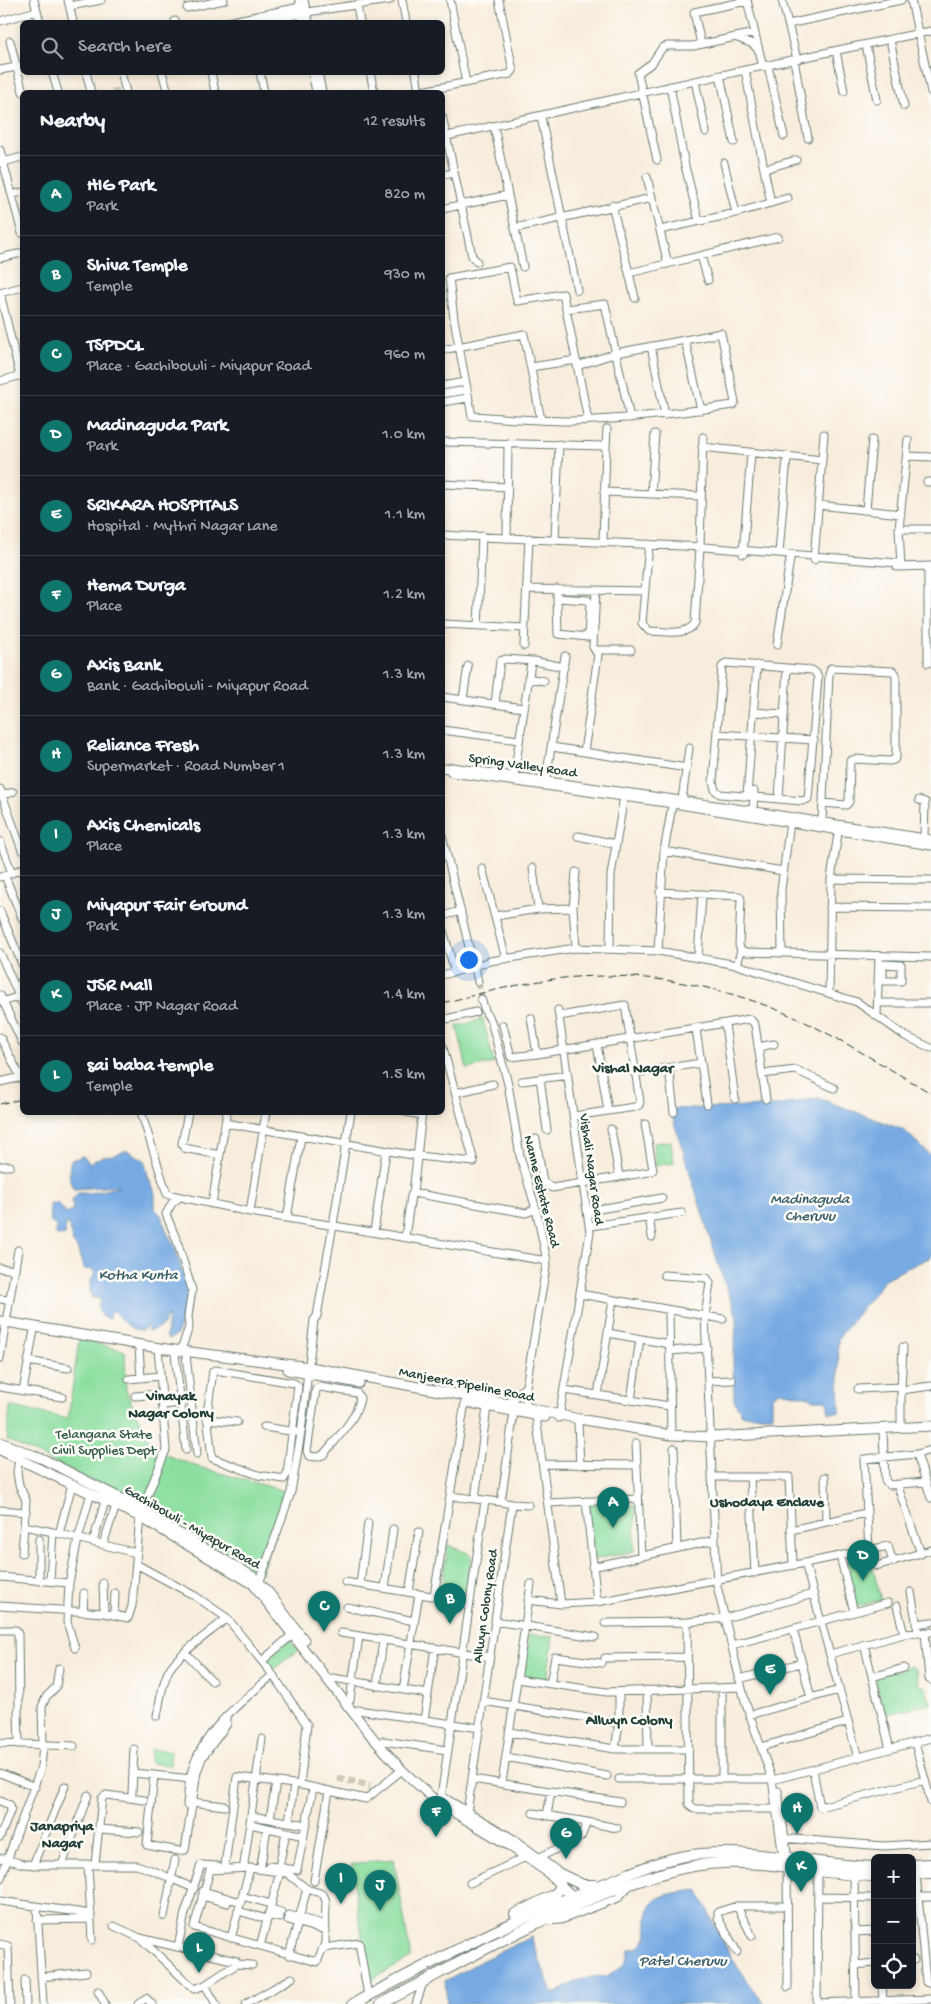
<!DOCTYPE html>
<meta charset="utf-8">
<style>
:root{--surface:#171b24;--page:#20242c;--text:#f1f3f6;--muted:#9ea1a6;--line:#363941;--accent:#0f766e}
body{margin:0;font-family:"Gochi Hand",sans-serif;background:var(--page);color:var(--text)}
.controls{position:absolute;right:15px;bottom:15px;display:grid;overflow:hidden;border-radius:8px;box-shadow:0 2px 8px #0003}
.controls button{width:45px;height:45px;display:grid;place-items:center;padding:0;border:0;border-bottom:1px solid var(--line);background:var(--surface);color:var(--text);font:25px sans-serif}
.you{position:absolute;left:468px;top:959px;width:18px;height:18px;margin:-12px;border:4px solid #fff;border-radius:50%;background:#1a73e8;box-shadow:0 0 0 8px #1a73e833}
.badge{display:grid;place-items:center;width:32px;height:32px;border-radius:50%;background:var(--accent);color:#fff;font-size:16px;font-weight:700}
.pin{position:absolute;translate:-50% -41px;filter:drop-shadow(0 1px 2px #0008)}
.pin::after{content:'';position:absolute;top:26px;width:18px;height:15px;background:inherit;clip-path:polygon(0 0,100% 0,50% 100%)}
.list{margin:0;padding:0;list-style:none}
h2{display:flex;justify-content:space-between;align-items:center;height:65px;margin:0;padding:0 20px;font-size:21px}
h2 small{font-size:16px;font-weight:400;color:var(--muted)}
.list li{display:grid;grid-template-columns:32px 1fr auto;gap:15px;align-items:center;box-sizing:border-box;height:80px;padding:0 20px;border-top:1px solid var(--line)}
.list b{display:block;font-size:19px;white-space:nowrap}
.list p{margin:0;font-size:16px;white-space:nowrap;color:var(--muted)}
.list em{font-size:16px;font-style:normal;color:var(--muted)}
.icon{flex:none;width:28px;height:28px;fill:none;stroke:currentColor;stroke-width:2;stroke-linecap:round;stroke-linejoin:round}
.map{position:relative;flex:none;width:931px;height:2004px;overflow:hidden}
.search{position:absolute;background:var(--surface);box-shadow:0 2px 8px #0003;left:20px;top:20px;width:425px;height:55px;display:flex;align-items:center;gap:12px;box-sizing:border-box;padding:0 18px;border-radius:8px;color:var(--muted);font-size:19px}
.panel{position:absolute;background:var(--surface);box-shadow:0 2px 8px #0003;left:20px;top:90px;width:425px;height:1025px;border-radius:8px}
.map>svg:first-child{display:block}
</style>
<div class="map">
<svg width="931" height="2004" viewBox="0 0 931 2004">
<rect width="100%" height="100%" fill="#fdfcf7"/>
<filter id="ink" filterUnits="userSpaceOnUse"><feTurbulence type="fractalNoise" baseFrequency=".02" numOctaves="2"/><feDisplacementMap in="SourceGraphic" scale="10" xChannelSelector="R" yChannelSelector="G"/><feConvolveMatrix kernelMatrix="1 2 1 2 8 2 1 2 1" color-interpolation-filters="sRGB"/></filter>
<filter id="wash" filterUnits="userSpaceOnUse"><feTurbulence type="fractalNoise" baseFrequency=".0096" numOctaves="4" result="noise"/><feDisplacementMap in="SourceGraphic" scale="20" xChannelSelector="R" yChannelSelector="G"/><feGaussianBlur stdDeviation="1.12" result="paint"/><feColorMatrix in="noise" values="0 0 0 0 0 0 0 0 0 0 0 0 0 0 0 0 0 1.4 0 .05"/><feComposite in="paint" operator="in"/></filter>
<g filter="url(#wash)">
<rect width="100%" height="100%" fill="#f8eddd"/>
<path fill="#8ade9f" stroke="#548e6a" d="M483,1019L494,1063L467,1069L457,1026Z
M671,1141L674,1163L656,1166L653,1143Z
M79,1339L125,1351L126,1391L153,1450L195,1466L288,1492L261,1574L150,1509L7,1440L10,1406L68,1419Z
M589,1504L636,1505L634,1551L592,1560Z
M448,1545L472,1555L465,1596L441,1592Z
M870,1557L881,1600L855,1607L845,1562Z
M529,1634L553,1637L547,1680L523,1676Z
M290,1640L298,1650L274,1669L266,1659Z
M911,1666L916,1670L920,1686H924L931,1703L888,1714L884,1712L875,1677Z
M151,1749L171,1751L170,1765L150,1763Z
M394,1859L411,1958L369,1981L351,1864Z"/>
<path fill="#77aae3" stroke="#4b748c" d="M818,1098L904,1130L931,1156V1257L886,1278L838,1338L840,1412L829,1413L827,1400H813L810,1397L780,1391L772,1396V1415H742L734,1400L733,1361L737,1317L720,1270L670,1109L776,1106Z
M127,1150L144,1160L148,1176L155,1193V1209L161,1215L168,1235L174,1244L183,1273L186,1274L190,1279L187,1303L177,1335L169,1339L166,1337L168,1315L162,1326L150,1331H148L147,1326L143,1330C130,1331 121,1320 114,1311L110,1312L109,1319L102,1317L98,1309L100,1300L99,1298H92C88,1290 90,1281 94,1275V1270L84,1269L77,1248L73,1243L68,1223H66L65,1235L59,1236L55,1234L57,1227L50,1221V1204L57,1203L67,1214L73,1211L72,1201L78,1193H90L119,1187L117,1186L74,1189C69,1183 68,1168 71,1160L83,1156L90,1163C100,1154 115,1157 127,1150Z
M698,1890C717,1930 735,1971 765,2004H447L445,1981L483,1960L531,1937L552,1993H556L582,1978L607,1976L625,1964L629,1951L641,1946L648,1935C641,1894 665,1894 698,1890Z"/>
</g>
<g filter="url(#ink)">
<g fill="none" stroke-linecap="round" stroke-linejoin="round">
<path stroke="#cdcabb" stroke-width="7" stroke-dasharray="7 3.5" stroke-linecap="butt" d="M112,92L120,91
M478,982L481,999
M338,1778L370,1786"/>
<g stroke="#6b7b6f" stroke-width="9">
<path id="minor" d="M34,0L40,22
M68,0L73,22
M299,0L303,22
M304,0L309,22
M402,0L406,22
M450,0L466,83
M747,0L763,67
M782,0L797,59
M911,0L931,92
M70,6L101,0
M357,6L360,22
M187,8L224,0
M307,12L390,0
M0,21L37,11
M175,21V22
M227,22L300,7
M262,22L301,14
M788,24L901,0
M735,37L753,44L758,50
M890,40L904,106
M10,41L23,92
M701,44L694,12L747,1
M866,45L877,100
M836,51L844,91
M794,60L808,138
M768,66L784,136
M0,70L22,66
M745,70L764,169
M52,72L58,92
M86,72L91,92
M121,72L126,92
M162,72L168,92
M211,72L215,92
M260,72L264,92
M312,72L316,92
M318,72L322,92
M370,72L374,92
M416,72L419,92
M720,75L734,142
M695,81L706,132
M670,86L685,166L699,221
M417,92L510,74L513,71L499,0
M442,116L468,237L472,256L477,262
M541,117L577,290
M447,136C608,101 769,63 931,31
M0,150L22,233
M657,160L638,73L652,63L662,48L667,46H693L755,33
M0,163L22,157
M724,163L736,213
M442,175L454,173
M647,177L668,264
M12,195L22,192
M508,195L523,267
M771,203L764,169L796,160
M612,205L629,273L778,237
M442,209L508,195L494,126
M515,228L652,198
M660,230L736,213L788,198
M701,256L708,280
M0,258L22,253
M629,273L635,298
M566,309L605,304L630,418
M651,346L665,415
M442,350L524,334L541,420
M577,366L616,353L685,340L701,410
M531,367L576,360
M20,376L0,293L22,287
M0,381L22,375
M442,386L465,382
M442,394L467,390
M442,402L468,398
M588,420L563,294L517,301L510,267L449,278L454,319L472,416C504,418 538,421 570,421C625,420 679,413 733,405L735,402L721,333L685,340
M442,442L606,446L603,542
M606,446L607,429
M702,447L822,460
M907,456L931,457
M927,482H931
M442,484L508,487
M604,492L700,496
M651,494L655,434
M818,505L901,514
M866,510L872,440
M899,529H931
M442,535L704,547L897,563L901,566
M507,537L508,443
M555,539L559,444
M649,544L642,623L649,631C664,631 686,637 695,623L700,547L703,437
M779,553L787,457
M743,554L751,453
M814,560L824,434
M901,566L899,529L908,440
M928,566V663
M897,567L931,566
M527,589L645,591
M557,589V598L558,634L588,637L590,604L588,600L557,598
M442,624L525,628
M478,626L482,536
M777,645L790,559
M524,646L529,538
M596,650H631
M726,663L812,670L816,673L818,678L808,799L802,801L720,794L715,790L713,782L722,667Z
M528,678L544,681
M442,697L523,708
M463,699L468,666
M495,703L500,661L506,659L532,661
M753,712L784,714
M442,730L519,740
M717,734L814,740
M552,747L687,768
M584,752L598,655L593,647L596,590
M442,769L452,767L743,809L931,839
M448,769L452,773L673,804L931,846
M514,776L531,663L534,661L564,667
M546,780L565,656
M0,789L22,850
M0,796L13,792
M747,796L757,665
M779,799L787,668
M682,800L689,748
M919,800L925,802L924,838
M753,810L754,791
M822,821C824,773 827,724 829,675L831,668L893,671L896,674V756L894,760L889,761L855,759L850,761L849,802L846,805L823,803
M442,835L471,955L473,957L478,982
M578,836L616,844
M0,841L12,873
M664,851L783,871
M482,868L506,959
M533,868L538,909
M5,876L22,918
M0,877L22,869
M831,879L931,880
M660,892L739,896L741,899L739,945L741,950L746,952L931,957
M830,907L931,908
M0,911L22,964
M442,916L461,911
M495,916L538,909L573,908
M442,927L455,972
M576,948L573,908L576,872
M610,948L611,875L624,796
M658,951L664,851L673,801
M0,953L22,1003
M782,953L781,890L790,822
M698,958L702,894
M883,964L901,965V981H883Z
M737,965L741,950
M475,966L490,961L576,948L658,951L698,958L737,965L857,1002L905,1036L931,1048
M442,975L473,967
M829,993L831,879L839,827
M0,995L22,1042
M481,999L486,1013L491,1021L508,1084L520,1156L536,1209L547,1261L526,1386V1408
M3,1002L19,996
M878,1003H931
M558,1010L590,1232L559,1418
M559,1016L625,1005L640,1102L639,1105L635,1107L574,1116
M877,1016L879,956
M531,1018L537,1054
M442,1020L476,1012
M725,1024L735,1099
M503,1025L511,1057L537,1054L750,1019L755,1025L766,1099
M696,1029L707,1104
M0,1037L21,1078
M597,1044L608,1111
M758,1047L774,1044
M669,1068L674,1112
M634,1073L701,1063
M762,1074L796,1070L834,1088
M540,1078L547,1130
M522,1081L568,1075
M0,1082L22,1077
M455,1093L493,1084
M141,1112L167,1194L250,1212L547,1261
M188,1112L182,1144L184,1148L220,1155
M406,1112L422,1115
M225,1123L418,1156L474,1162L442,1044
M611,1129L619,1176
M536,1139L543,1182L552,1188L649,1172L653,1170L645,1124
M0,1166H10
M413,1193L422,1112
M180,1197L172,1203L166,1214L177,1241L192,1290L188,1316L189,1327L181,1350
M212,1204L227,1112
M588,1211L662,1198
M250,1212L266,1112
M649,1217L652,1237
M287,1218L301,1137
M590,1226L682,1213
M374,1232L386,1151
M405,1237L411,1196L413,1193L526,1213L536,1209
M0,1268L15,1270
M664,1275L707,1278L710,1283L705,1316L717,1586L745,1701L772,1779L783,1858
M580,1294L723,1319
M0,1299L9,1300
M669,1310L671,1435
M608,1333L669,1344
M139,1348L141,1378
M670,1351L707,1348
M175,1353L186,1450
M186,1355L197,1454
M0,1358L18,1250
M28,1361L68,1368
M215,1370L294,1383L298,1386L287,1474L284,1479L258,1475L212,1458L207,1414L213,1371Z
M129,1379L160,1376
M708,1381L732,1380
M0,1387L62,1397
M320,1387L357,1393L360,1398C357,1419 336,1439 323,1455L317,1457L309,1456L307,1451L316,1389Z
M858,1389L901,1387
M564,1390L670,1406
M901,1390L903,1347
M23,1391L34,1330
M598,1395L613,1300
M135,1396L162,1394
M631,1400L640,1339
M508,1404L526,1386
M163,1405L181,1403
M536,1416L561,1604
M207,1419L237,1422
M578,1423L580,1465
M264,1427L296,1432
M901,1428V1390L931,1386
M883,1431L885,1480L889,1485L925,1482
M636,1443L641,1556
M674,1448L677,1548
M917,1454L931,1498
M19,1459L17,1472L19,1485L26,1500L22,1553
M543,1464L637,1465
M713,1477H789L793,1565
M750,1477L755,1573
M825,1477L826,1522
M897,1484L921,1554
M450,1496L501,1502
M475,1499L487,1407
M586,1501L597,1602
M548,1503L638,1499
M512,1504L528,1505
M142,1509L166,1450L158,1347
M0,1510L26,1512
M24,1526L53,1532
M791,1530L866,1513
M59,1534L72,1484
M93,1542L106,1498
M103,1544L116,1506
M869,1550L864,1459L917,1454L931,1450
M840,1556L854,1612
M805,1563L858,1758
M136,1564L195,1596L227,1618L273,1675L307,1725L300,1785
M876,1566L931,1550
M592,1567L715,1540
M0,1577L69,1583
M39,1581V1539
M50,1581L53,1532L136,1553
M260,1581L291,1492L301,1433L314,1320L317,1316L333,1225L351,1112
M345,1582L469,1602
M103,1583L104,1613
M360,1584L368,1523
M385,1588L393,1529
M409,1592L419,1532
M911,1592L918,1632
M434,1596L465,1402
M528,1600L561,1604L597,1602L805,1563L888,1546L893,1562
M0,1606L104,1613L128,1618L132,1606L140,1517
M897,1606L904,1634
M347,1607L414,1621
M83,1612L84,1593
M114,1615L115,1593
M495,1621L595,1637
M687,1622L689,1804L695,1809H776
M605,1623L687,1622L725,1618L813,1594
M916,1624L931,1622
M793,1629L811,1698
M0,1630H16L18,1634L19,1707
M925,1632L929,1679L931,1680
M341,1633L490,1657
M864,1644L890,1749
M732,1645L888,1603
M75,1648L67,1622L69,1583L78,1539L91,1493
M186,1653L212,1681
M830,1654L904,1634L931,1632
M605,1658L687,1657
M262,1661L292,1635
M872,1677L904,1668
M333,1678L428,1694
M517,1679L607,1692L741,1687
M739,1679L801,1663
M550,1684L555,1657L601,1663
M377,1686L383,1640
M722,1688V1778
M403,1690L419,1594
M647,1690L648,1749
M350,1700L359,1636
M483,1701L619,1723
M358,1710L480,1728
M18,1711L19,1744
M749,1715L839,1690
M157,1716C160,1701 162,1683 169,1670C179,1653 211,1632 227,1618
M424,1720L435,1648
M509,1732L615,1749H689
M383,1741L447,1750
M0,1743L74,1746
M915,1743L931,1802
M761,1747L847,1722
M615,1749L619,1723V1692
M506,1757L607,1776
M813,1770L820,1807L925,1780
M0,1773L35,1787
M133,1773L192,1779
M154,1775L147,1845L179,1851L185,1850L197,1772L202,1758L227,1724V1717
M472,1779L620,1802
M619,1779H776L931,1738
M502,1783L531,1584
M778,1791L788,1859
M132,1793L134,1749
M441,1797L485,1501
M0,1801L10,1805L11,1809L0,1837
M192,1802L225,1806
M187,1805C188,1796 188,1787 190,1778C199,1734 240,1702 273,1675
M467,1813L512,1504L501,1502L514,1412
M533,1813L587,1822L581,1837L538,1858
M251,1816L307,1825
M547,1816L551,1791
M270,1819L276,1782
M289,1822L294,1784
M587,1822L617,1828
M250,1824L304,1836
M99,1829L139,1832
M781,1838L884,1846L931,1843
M0,1858L24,1864L39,1865H136C156,1870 174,1881 194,1888
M88,1864L92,1940
M95,1864L102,1798L106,1795L144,1800
M244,1864L262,1739
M33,1865L65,1786
M62,1865L88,1795
M225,1865L237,1777L302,1785L366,1799L402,1770
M261,1865L267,1828
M269,1866L297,1870L313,1788
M279,1867L286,1832
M787,1867L788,1987
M250,1868L287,1873L307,1889L320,1893L324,1896L326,1901L325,1943L317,1962L194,1927L210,1870Z
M854,1874L856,2002
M916,1874L926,1982L931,1984
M0,1880L41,1767L43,1745L42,1707L46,1697L56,1687L59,1668
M314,1881L329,1791
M470,1883L526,1857
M203,1891L241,1902
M202,1896L227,1903
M242,1896L271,1904
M818,1897L875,1898
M912,1897H931
M0,1901L91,1914
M737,1906L752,1936
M37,1908L43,2004
M270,1909L281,1912
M238,1911L267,1919
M268,1915L280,1918
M289,1915L326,1925
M164,1916L175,1860
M37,1920L91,1919
M288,1920L326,1931
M545,1921L561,1920L618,1898L630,1885
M114,1926L140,1938L236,1961L237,1964L252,1965
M855,1932L875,1931
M140,1938L194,1989L205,1985L237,1964
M231,1938L250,1868
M0,1944L8,1946L10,2004
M260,1946L280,1872
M178,1947L185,1913L201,1865L218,1866
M324,1948L359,1943L368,1996
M737,1952L718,1918V1912L737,1906H787
M289,1955L307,1889
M912,1960H914
M855,1965L875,1963
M41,1977L86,1972
M25,1980L26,2004
M205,1985L216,2004
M882,1985L883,2001
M98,1991L105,2004
M817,2003L931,1999
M138,2004L146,1998L152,2004
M246,2004L292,1978
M416,2004L423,1983
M817,2004L818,1871"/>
</g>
<g stroke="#6b7b6f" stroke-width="11">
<path id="major" d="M0,1321L159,1348L310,1367L515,1405L579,1419L671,1435L711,1437L931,1426
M288,1370L359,1383
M470,1403L545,1417
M0,1442L43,1459L142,1509L163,1524L255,1578L269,1593L304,1640
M0,1450L140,1517L253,1584L373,1738L402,1770L437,1802L510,1846L546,1871L572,1896L576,1902
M443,1798L512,1839L560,1874"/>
</g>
<g stroke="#6b7b6f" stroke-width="12">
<path id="highway" d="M912,1865L931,1864
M560,1874L583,1885H594
M912,1874L931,1873
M515,1914L555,1894L559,1890L560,1883
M353,2004C435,1960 517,1918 603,1884C634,1872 667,1856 701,1854C759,1849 817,1865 875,1867
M381,2004C458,1964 532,1921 613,1890C650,1877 684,1864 723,1863C774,1861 824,1875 875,1876"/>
</g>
<use href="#minor" stroke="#fff" stroke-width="7"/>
<use href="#major" stroke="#fff" stroke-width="9"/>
<use href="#highway" stroke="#fff" stroke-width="10"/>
<path stroke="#1f3d34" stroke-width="1" stroke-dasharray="8 4" stroke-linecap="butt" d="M442,1003C479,994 516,984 554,979C640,969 727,985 805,1022C848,1043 889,1069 931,1093
M0,1104L22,1099"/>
</g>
</g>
<g text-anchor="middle" stroke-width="5" stroke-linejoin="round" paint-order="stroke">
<g font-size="14" fill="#1f3d34" stroke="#fdfcf7">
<text transform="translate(523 764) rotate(8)" y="5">Spring Valley Road</text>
<text transform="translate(593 1169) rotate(82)" y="5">Vishali Nagar Road</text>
<text transform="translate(543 1191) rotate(76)" y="5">Nanne Estate Road</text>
<text transform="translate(467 1383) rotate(11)" y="5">Manjeera Pipeline Road</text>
<text transform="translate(193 1526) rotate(30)" y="5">Gachibowli - Miyapur Road</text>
<text transform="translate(484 1606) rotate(-82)" y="5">Allwyn Colony Road</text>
</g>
<g font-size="14" fill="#345d49" stroke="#fdfcf7">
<text x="104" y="1438">Telangana State<tspan x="104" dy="16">Civil Supplies Dept</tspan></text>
</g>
<g font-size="15" font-weight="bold" fill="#1f3d34" stroke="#fdfcf7">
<text x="633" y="1072">Vishal Nagar</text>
<text x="171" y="1400">Vinayak<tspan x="171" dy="17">Nagar Colony</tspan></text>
<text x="767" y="1506">Ushodaya Enclave</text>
<text x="629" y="1724">Allwyn Colony</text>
<text x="62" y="1830">Janapriya<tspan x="62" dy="17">Nagar</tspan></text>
</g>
<g font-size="15" font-style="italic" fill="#395e69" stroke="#fdfcf7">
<text x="810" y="1203">Madinaguda<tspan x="810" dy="17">Cheruvu</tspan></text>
<text x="138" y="1279">Kotha Kunta</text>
<text x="683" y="1965">Patel Cheruvu</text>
</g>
</g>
</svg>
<div class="controls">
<button>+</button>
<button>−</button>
<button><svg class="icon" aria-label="locate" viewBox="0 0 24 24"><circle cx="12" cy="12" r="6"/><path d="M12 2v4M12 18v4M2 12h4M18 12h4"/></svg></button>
</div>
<div class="you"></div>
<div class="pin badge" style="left:613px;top:1528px">A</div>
<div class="pin badge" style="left:450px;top:1624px">B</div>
<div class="pin badge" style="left:324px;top:1632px">C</div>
<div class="pin badge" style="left:863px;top:1581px">D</div>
<div class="pin badge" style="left:770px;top:1695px">E</div>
<div class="pin badge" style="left:436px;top:1837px">F</div>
<div class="pin badge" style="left:566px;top:1859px">G</div>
<div class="pin badge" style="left:797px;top:1834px">H</div>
<div class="pin badge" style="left:341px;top:1904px">I</div>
<div class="pin badge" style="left:380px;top:1911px">J</div>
<div class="pin badge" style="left:801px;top:1892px">K</div>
<div class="pin badge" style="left:199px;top:1973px">L</div>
<div class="search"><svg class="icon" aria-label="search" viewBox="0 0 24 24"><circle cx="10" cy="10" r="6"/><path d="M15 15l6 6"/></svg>Search here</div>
<section class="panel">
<h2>Nearby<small>12 results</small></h2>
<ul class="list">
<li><span class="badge">A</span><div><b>HIG Park</b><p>Park</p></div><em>820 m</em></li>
<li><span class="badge">B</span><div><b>Shiva Temple</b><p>Temple</p></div><em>930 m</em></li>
<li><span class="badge">C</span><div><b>TSPDCL</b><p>Place · Gachibowli - Miyapur Road</p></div><em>960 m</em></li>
<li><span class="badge">D</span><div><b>Madinaguda Park</b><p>Park</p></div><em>1.0 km</em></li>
<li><span class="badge">E</span><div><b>SRIKARA HOSPITALS</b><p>Hospital · Mythri Nagar Lane</p></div><em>1.1 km</em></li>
<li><span class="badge">F</span><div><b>Hema Durga</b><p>Place</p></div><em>1.2 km</em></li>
<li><span class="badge">G</span><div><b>Axis Bank</b><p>Bank · Gachibowli - Miyapur Road</p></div><em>1.3 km</em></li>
<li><span class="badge">H</span><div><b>Reliance Fresh</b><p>Supermarket · Road Number 1</p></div><em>1.3 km</em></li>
<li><span class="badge">I</span><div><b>Axis Chemicals</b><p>Place</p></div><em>1.3 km</em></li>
<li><span class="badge">J</span><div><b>Miyapur Fair Ground</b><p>Park</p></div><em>1.3 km</em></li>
<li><span class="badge">K</span><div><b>JSR Mall</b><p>Place · JP Nagar Road</p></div><em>1.4 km</em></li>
<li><span class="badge">L</span><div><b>sai baba temple</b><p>Temple</p></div><em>1.5 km</em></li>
</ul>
</section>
</div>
